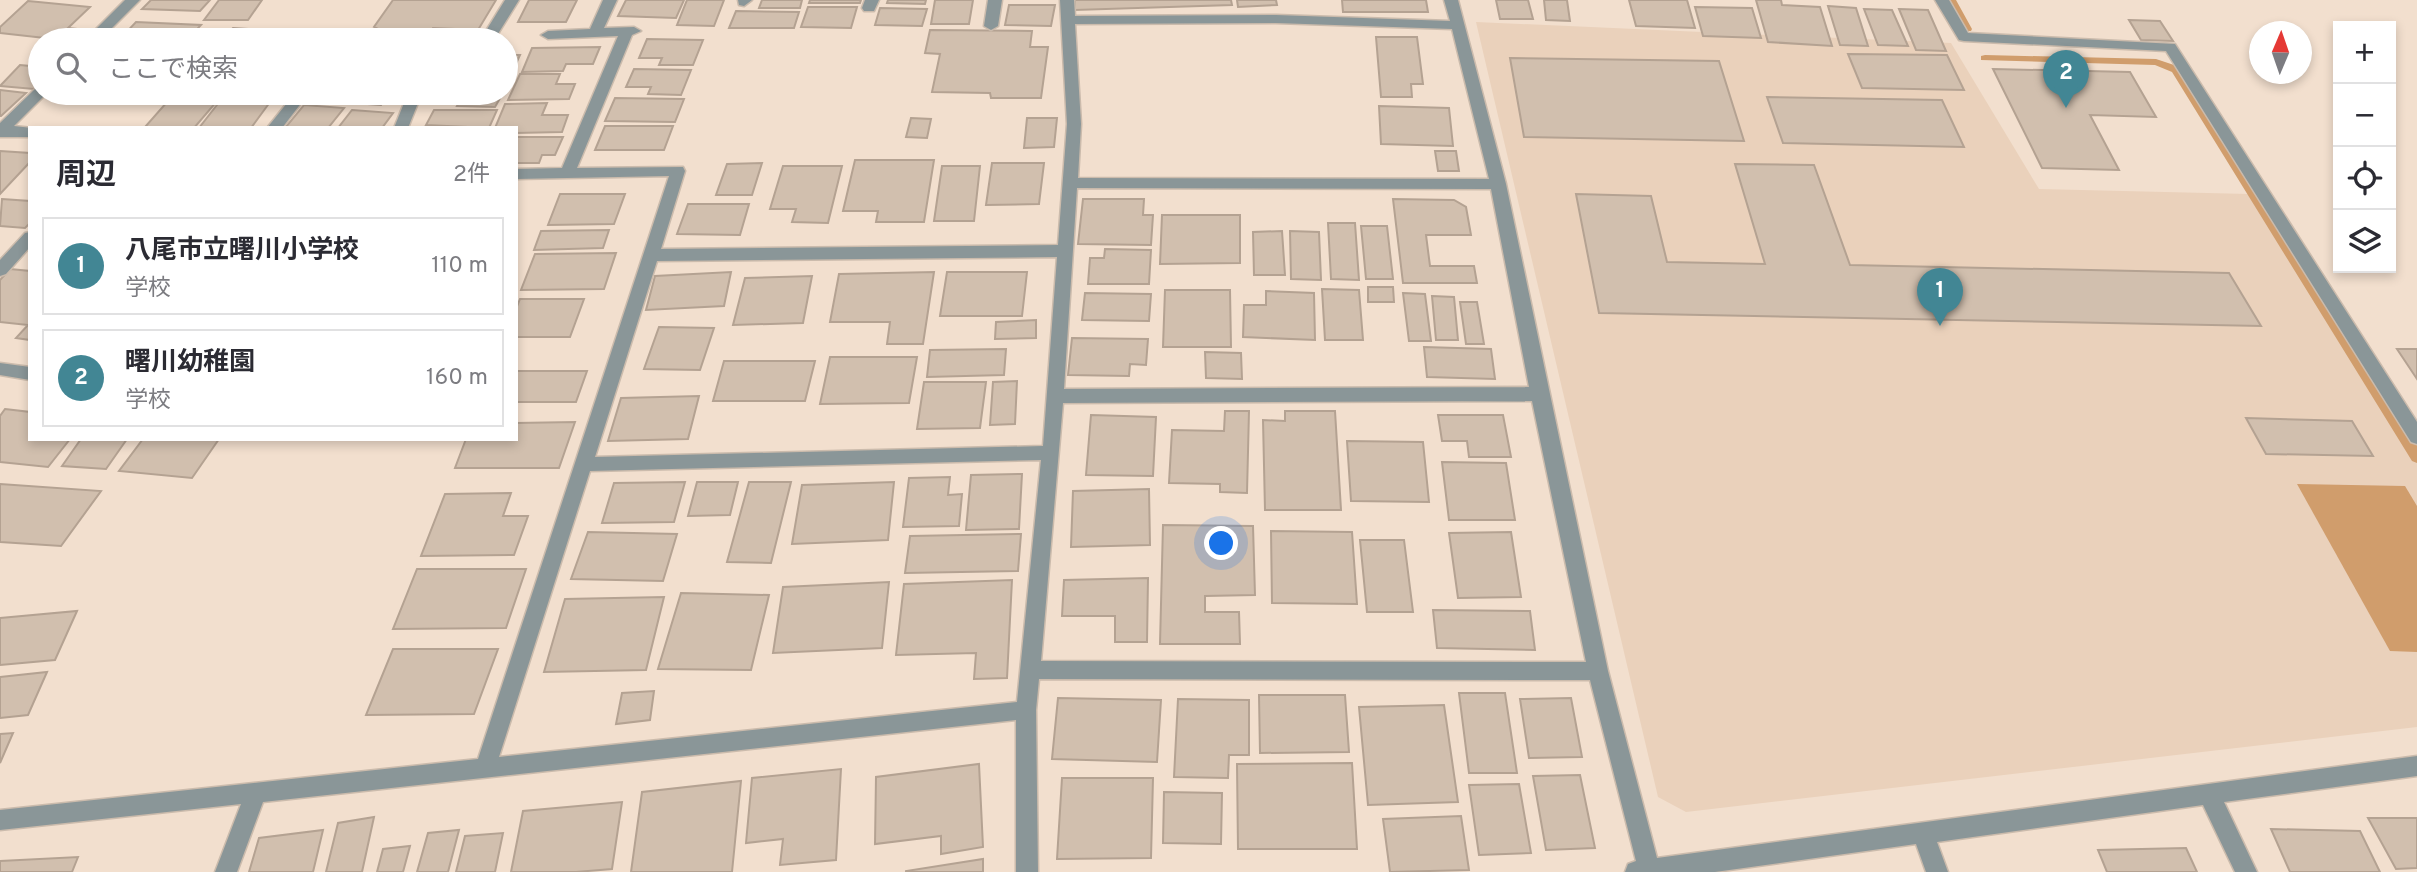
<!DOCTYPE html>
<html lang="ja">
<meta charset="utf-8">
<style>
:root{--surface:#fff;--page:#f2f2f3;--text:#2b2b33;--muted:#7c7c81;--line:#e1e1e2;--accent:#428694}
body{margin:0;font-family:Overpass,"Noto Sans JP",sans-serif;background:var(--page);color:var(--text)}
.controls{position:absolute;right:21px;top:21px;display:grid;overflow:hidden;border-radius:0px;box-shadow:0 4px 10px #0003}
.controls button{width:63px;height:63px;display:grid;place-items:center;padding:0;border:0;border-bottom:2px solid var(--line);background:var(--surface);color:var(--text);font:35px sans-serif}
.compass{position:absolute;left:2249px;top:21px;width:63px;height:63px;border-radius:50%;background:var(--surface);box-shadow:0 4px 10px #0003;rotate:2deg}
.you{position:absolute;left:1222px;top:544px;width:24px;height:24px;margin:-18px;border:5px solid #fff;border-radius:50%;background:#1a73e8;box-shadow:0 0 0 10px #1a73e833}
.badge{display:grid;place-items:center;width:46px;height:46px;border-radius:50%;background:var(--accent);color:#fff;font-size:23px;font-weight:700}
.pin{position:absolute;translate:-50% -58px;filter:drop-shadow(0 2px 4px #0008)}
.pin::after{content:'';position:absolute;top:37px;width:24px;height:21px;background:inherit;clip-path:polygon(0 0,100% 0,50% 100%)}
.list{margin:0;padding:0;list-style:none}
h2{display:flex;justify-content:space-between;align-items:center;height:91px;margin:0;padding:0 28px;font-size:30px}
h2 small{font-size:23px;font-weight:400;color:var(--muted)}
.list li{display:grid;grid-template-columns:46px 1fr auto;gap:21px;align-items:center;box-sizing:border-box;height:98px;margin:0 14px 14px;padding:0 14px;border:2px solid var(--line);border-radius:0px}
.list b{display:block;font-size:26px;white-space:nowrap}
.list p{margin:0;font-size:23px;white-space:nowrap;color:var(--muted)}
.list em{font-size:23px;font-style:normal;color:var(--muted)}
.icon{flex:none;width:38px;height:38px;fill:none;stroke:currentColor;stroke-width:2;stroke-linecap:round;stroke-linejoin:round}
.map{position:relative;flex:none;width:2417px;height:872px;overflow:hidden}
.search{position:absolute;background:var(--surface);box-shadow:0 4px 10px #0003;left:28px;top:28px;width:490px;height:77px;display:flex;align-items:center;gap:18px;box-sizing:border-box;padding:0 24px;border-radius:38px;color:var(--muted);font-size:26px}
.panel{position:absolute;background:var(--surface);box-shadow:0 4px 10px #0003;left:28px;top:126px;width:490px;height:315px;border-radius:0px}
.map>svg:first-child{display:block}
</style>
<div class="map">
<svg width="2417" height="872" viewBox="0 0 2417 872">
<rect width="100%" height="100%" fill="#f2dfce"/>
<path fill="#ead1bb" d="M1476,22L1951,43L2039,189L2249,194L2417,459V727L1686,812L1658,797Z"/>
<path fill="#d09d6c" d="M2297,484L2405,486L2417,506V652L2390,651Z"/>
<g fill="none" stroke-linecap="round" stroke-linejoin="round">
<path fill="#d09d6c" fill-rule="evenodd" d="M1946,0H1956L1972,29L1971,31H1963Z
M1985,55L2156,59L2180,67L2417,445V463L2412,461L2172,72L2155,65L1981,60V56Z"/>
</g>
<path fill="#d1bfae" stroke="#b4a292" stroke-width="2" d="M151,0H210L200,11L142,9Z
M219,0H262L248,20H204Z
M393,0H496L478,30L433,28L425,40H400L374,27Z
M529,0H577L566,22H518Z
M626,0H684L676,18L618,16Z
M687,0H724L714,26L677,25Z
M762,0H802L800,8H759Z
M810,0H861L860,3H809Z
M888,0H926L925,4L887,3Z
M935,0H973L969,24H931Z
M1075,0H1231L1232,5L1075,10Z
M1237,0H1276L1277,5L1238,7Z
M1342,0H1426L1428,12H1343Z
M1496,0H1528L1533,19H1500Z
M1544,0H1567L1570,21L1546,20Z
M1629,0H1687L1695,28L1636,26Z
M1756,0H1781L1782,5L1820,7L1832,46L1768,42Z
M28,1L90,7L68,28L96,31L86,40H43L45,38L0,33V27Z
M1009,5H1055L1051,26L1005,25Z
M1828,6L1856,8L1868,46L1840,45Z
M808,7H857L851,28L801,27Z
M1695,7L1752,8L1761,38L1703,36Z
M880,8L927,9L922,26L875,25Z
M1864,9L1892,10L1908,46L1878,45Z
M1899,9L1928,10L1946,51L1916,50Z
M736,11L799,12L794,28H729Z
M2129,20L2160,21L2173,41L2141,40Z
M136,22L201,25L187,40H119Z
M233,28L277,31L269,40H222Z
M292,29L339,31L332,40H283Z
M930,30L1032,31L1030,47H1048L1041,98H991L990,93L932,92L940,54L925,53Z
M349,35L391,38L389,40H344Z
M1376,37H1417L1423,84H1411L1412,97H1381Z
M647,39L703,40L693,65H659L662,58H639Z
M600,47L593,64H566L563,71L522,72L532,48Z
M1848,54L1947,55L1964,90L1862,88Z
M506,55H520L510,77H506Z
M1510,58L1719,61L1744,141L1524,137Z
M20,65L40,67V83L34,89L0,86Z
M634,69L691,70L681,95L648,94L651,87H626Z
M1993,69L2130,72L2156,117L2090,115L2119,170L2042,168Z
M520,74H560L556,84H575L569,99L508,100Z
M0,90L26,93L1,116H0Z
M175,93H224L194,128L145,127Z
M329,93H390L381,105L323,101Z
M441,93H503L495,107L457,106L463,96H439Z
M224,96L273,98L251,128H199Z
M1767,97L1942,100L1964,147L1783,143Z
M615,98L684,99L675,122L605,121Z
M547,103L542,115H568L562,132L516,133V128H495L505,104Z
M304,105L344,108L328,128H285Z
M1379,106L1449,108L1453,146L1381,144Z
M352,110L393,113L382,128H338Z
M434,110H497L489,128L426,125Z
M911,118L931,119L927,138L906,137Z
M1027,118H1057L1054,147L1024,148Z
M605,126H673L664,150H595Z
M516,137H563L555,155H542L539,163H516Z
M0,151L30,153V162L0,194Z
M1435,151H1456L1459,171H1438Z
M855,160H934L924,222H876L878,211H843Z
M762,163L752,195H716L727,164Z
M992,163H1044L1039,204L986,205Z
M1735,164L1814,165L1850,265L2229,273L2261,326L1599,313L1576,194L1651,196L1667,262L1765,264Z
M783,166H842L828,223L792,222L796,209H770Z
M942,166H980L974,221H934Z
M560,194H625L614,224L548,225Z
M2,199L30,201V223L25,228L0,226Z
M1083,199H1144L1143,215H1153L1151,245L1078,244Z
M1393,199L1454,200L1466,207L1471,235H1426L1430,266H1474L1477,283H1403Z
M688,204H749L740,235L677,234Z
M1162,215H1240V263L1160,264Z
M1328,223H1355L1359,280L1331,279Z
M1361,226H1387L1393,279H1366Z
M609,230L603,248L534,250L541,231Z
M1282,231L1285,275H1254L1253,232Z
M1290,231L1319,232L1321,280L1291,279Z
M1105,249L1151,250L1149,284H1088L1090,258H1104Z
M616,253L604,289L521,290L535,254Z
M10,269L30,271V340L16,338L28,325L0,322V280Z
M731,272L724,306L646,310L655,276Z
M934,272L923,344H887L890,322H830L839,274Z
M947,272H1027L1022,316H940Z
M812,276L803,323L733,325L745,278Z
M1368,287H1393L1394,302H1368Z
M1322,289L1359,290L1363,340H1325Z
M1165,290H1230L1231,347H1163Z
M1266,291L1314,293L1315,340L1243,337L1244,305H1266Z
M1085,293L1151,294L1149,321L1082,320Z
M1403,293L1425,294L1431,341H1409Z
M1432,296L1454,297L1458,340H1436Z
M520,299H584L570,337H516V309Z
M1460,302H1477L1484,344H1466Z
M1036,320V338L995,339L996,322Z
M659,327L714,328L700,370L644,369Z
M1072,338L1148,339L1146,365L1130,364L1129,376L1068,375Z
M1424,347L1491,349L1495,379L1427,377Z
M1006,349L1004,375L927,377L930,350Z
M2397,349H2417V379Z
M1205,352L1241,353L1242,379L1206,378Z
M830,357H917L909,403L820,404Z
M724,361H815L805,401H713Z
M516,371H587L576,402H516Z
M1017,381L1015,424L990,425L993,382Z
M924,382H986L980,428L917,429Z
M699,396L688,439L608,441L621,398Z
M5,409L30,412V439H70L48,467L0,462V416Z
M1225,411H1249L1247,493L1220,492V484L1169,483L1172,430L1224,431Z
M1285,411H1335L1341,510H1265L1263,420L1285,421Z
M1091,415L1156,417L1153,476L1086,475Z
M1438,415H1503L1511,457H1469L1467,441H1442Z
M2246,418L2352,421L2373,456L2266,454Z
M575,422L559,468H455L466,439H516V423Z
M81,439H127L106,469L62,466Z
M143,439H219L192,478L119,471Z
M1347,441L1423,442L1429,502L1351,501Z
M1442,462L1506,463L1515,520H1449Z
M1022,474L1019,529L966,530L971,475Z
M950,477L948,495L962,494L959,526L903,527L909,478Z
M685,482L674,522L602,523L614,483Z
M697,482H738L730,515L688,516Z
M749,482H791L771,563L727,562Z
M894,482L888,540L792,544L802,485Z
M0,484L101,491L61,546L0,542Z
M1149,489L1150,545L1071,547L1073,491Z
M511,493L503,516H528L514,555L421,556L445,494Z
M1163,525L1253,526L1255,595L1205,596V612H1239L1240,644H1160Z
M1271,531L1352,532L1357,604L1272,603Z
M588,532L677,534L663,581L571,579Z
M1511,532L1521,597L1458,598L1449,533Z
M1021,534L1018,571L905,573L910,536Z
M1360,540H1404L1413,612H1367Z
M417,569H526L506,628L393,629Z
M1148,578L1147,642H1115V616H1062L1064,580Z
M1012,580L1007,678L974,679L976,653L896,655L904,584Z
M889,582L882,648L773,653L783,587Z
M681,593L769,595L751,670L658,669Z
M664,597L646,670L544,672L565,599Z
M1433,610L1530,611L1535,650L1437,648Z
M77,611L55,660L0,665V618Z
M393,649H498L474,714L366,715Z
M47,672L28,715L0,718V677Z
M654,691L650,720L616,724L622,693Z
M1459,693H1505L1517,773H1469Z
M1259,695H1345L1349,752L1260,753Z
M1058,698L1161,700L1157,762L1052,759Z
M1571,698L1582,757L1529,758L1520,699Z
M1178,699L1249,700V755H1229L1228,778L1174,777Z
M1444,705L1458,802L1368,805L1359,707Z
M13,733L0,763V734Z
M1352,763L1357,849H1238L1237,764Z
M979,764L983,847L941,854V836L875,844L876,777Z
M841,769L836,860L780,865L783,839L746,843L752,778Z
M1580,775L1595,848L1546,850L1533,776Z
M1062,778H1153L1151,858L1057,859Z
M741,781L732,872H631L642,792Z
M1519,784L1531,853L1479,855L1469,785Z
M1164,792L1222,793L1221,844L1163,843Z
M622,802L612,869L576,872H511L523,811Z
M1461,816L1469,870L1390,872L1383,819Z
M374,817L362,872H326L338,823Z
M2368,818H2417V868L2396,869Z
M2271,829L2360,831L2380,872H2290Z
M323,830L313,872H249L259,838Z
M459,830L448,872H417L428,833Z
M503,833L495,872H456L465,836Z
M410,846L403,872H377L383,849Z
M2186,848L2197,872H2107L2098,850Z
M78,857L72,872H0V861Z
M983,859V872H906V871Z"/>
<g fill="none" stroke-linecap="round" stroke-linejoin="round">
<g stroke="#cbbbac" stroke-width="3">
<path id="minor" d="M125,0H140L100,40H85Z
M505,0H519L496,37H486L484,34Z
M603,0H617L604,28L634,27L641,31L632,35L577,168L683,167L685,171L661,249L1058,245L1067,124L1060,0H1074L1075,16L1276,15L1450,21L1444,0H1458L1506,184L1608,671L1657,858L2417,756V776L2224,802L2257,872H2235L2203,805L1937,842L1948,872H1926L1916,844L1715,872H1625L1628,864L1636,861L1590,680L1039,679L1036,710L1038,872H1016V720L263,802L237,872H215L241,804L0,830V810L478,759L669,176L516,179V169L562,168L618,36L548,39L541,35L548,31L590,29ZM1276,23L1452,29L1489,179L1078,178L1081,124L1075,24ZM1077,188L1491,189L1529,387L1064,389ZM1057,257L1043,446L595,457L657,261ZM1532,401L1586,662L1041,661L1063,403ZM1041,460L1017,702L499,757L590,471Z
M738,0H752L744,6L739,5Z
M865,0H879L874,11H864L862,8Z
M988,0H1002L998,26L991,30L984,26Z
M1935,0H1949L1968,33L2175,44L2417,422V444L2411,442L2166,51L1964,41L1959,40Z
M40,88V93H47L14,126L32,128H30V137H0V123L35,89Z
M295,93H309L282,128H267Z
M408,93H422L408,128H394Z
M30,232V247L6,274L0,276V260L25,233Z
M0,363L30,367V380L0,375Z"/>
</g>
<use href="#minor" fill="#8a9698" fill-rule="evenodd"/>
</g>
</svg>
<div class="controls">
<button>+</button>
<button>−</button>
<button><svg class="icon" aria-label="locate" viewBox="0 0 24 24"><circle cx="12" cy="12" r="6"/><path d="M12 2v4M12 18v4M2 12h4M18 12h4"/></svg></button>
<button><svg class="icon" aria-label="layers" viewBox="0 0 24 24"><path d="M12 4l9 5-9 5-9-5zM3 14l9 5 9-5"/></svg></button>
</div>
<svg class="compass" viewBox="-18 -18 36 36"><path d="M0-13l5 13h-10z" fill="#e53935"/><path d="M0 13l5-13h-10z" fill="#7c7c81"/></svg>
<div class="you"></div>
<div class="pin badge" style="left:1940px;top:326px">1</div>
<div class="pin badge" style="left:2066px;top:108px">2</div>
<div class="search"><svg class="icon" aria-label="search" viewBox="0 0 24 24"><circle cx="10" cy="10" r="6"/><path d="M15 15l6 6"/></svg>ここで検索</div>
<section class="panel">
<h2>周辺<small>2件</small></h2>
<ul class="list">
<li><span class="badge">1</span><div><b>八尾市立曙川小学校</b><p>学校</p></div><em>110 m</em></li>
<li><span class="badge">2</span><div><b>曙川幼稚園</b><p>学校</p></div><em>160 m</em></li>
</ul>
</section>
</div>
